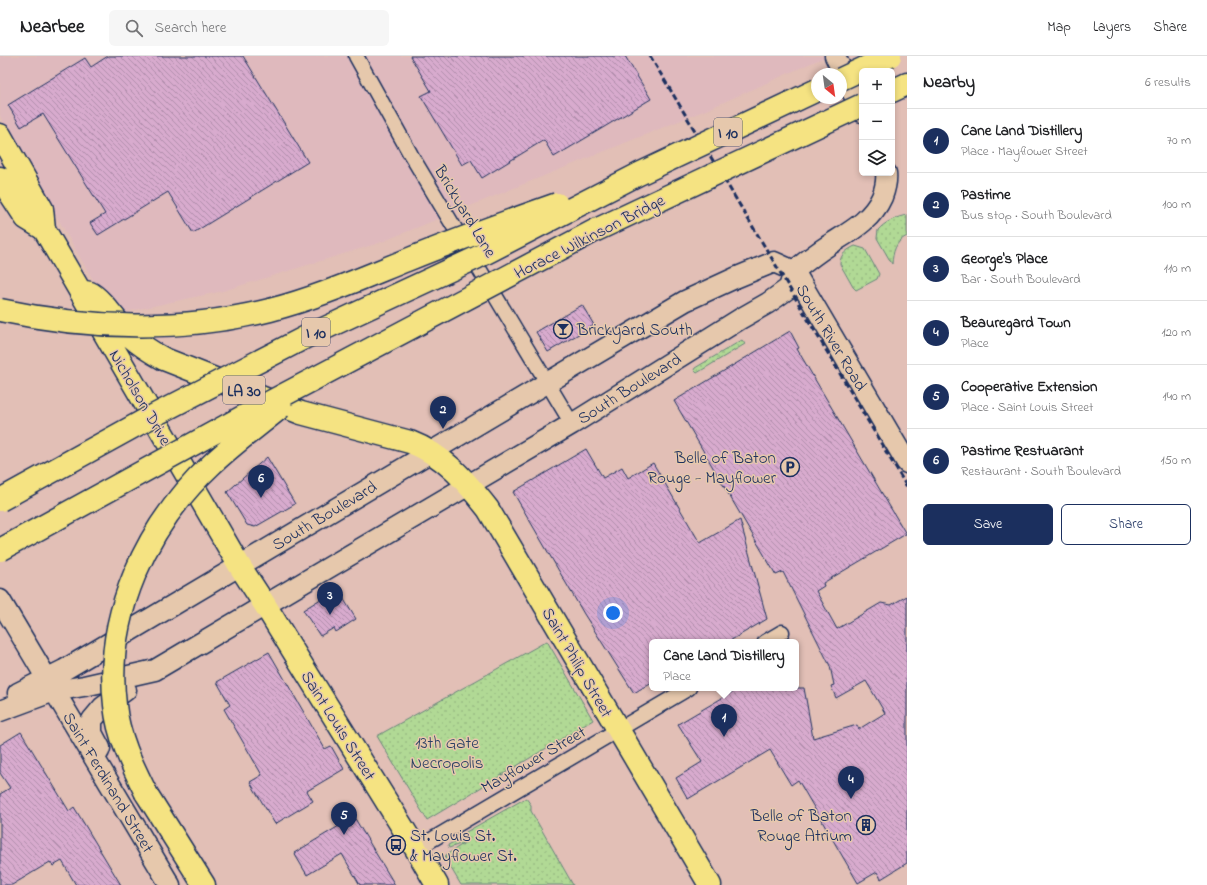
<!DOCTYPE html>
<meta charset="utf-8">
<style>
:root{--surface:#fff;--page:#f6f6f6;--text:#202124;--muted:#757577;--line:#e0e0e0;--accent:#1b2f5e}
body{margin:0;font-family:"Indie Flower",sans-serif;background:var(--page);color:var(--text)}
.controls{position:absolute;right:12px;top:12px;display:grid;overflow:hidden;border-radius:6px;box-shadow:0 2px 6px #0003}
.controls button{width:36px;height:36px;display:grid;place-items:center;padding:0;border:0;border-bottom:1px solid var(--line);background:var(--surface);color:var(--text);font:20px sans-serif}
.compass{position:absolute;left:811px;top:12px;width:36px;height:36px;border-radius:50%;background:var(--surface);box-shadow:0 2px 6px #0003;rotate:151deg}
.you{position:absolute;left:613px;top:557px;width:14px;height:14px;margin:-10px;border:3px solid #fff;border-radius:50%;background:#1a73e8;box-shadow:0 0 0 6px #1a73e833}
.badge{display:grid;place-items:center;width:26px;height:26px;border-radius:50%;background:var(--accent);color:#fff;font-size:13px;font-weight:700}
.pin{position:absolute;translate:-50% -33px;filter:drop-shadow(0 1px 2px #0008)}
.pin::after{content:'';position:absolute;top:21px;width:14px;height:12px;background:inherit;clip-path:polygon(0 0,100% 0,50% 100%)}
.popup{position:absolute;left:649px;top:583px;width:150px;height:52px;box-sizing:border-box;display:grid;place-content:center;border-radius:6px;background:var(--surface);filter:drop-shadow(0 1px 3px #0005);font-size:13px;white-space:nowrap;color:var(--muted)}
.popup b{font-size:15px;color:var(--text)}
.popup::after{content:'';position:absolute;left:50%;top:100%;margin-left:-8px;border:8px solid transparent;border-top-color:var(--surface)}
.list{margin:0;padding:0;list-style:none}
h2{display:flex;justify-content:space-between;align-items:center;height:52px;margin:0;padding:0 16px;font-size:17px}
h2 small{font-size:13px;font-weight:400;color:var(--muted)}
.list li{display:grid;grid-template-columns:26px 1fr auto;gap:12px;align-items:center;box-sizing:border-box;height:64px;padding:0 16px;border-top:1px solid var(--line)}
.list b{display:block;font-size:15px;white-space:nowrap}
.list p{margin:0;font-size:13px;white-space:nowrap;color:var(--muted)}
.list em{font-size:13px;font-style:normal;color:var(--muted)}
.actions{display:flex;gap:8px;padding:12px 16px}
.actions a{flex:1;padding:9px 0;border:1px solid var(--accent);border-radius:6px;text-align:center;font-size:14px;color:var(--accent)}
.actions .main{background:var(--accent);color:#fff}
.icon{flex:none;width:22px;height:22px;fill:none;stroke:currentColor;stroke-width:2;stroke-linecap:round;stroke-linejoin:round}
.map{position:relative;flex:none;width:907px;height:829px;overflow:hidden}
header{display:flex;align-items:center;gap:24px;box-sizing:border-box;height:56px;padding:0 20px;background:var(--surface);border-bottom:1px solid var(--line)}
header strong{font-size:19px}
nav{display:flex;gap:22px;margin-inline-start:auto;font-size:14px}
.search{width:280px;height:36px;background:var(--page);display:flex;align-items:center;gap:10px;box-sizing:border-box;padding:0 14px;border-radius:6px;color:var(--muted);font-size:15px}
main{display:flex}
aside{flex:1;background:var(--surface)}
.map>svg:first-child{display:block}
</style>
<header>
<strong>Nearbee</strong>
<div class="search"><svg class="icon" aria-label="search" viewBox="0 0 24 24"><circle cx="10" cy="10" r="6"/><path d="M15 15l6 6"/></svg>Search here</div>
<nav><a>Map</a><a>Layers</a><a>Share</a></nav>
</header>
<main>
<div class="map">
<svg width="907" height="829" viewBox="0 0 907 829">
<defs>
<pattern id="grass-dots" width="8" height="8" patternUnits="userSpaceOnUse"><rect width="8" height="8" fill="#b1d995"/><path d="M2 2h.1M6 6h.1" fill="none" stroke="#98bb83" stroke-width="1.8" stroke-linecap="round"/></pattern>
<pattern id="building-back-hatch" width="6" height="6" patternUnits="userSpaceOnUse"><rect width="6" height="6" fill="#d8abce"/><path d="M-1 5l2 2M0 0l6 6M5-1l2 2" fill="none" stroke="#ae8caa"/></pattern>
</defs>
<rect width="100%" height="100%" fill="#e2bfb6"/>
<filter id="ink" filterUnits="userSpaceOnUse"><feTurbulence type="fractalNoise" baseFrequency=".025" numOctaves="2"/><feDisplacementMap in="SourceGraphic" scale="8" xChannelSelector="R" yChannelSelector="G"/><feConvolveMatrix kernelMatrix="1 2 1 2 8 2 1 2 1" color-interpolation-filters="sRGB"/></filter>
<g filter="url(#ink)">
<path fill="#dfb9bd" d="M0,0H827L706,54L379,187L223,235L116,258L103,241L78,198L0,60Z"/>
<path fill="url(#grass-dots)" stroke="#66847a" d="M907,159V180C895,186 893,196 892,208L877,182L878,174C885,166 896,161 907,159Z
M855,190L865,193L879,218L877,223L856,234L853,231L840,208C840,198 847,194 855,190Z
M742,284L745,288L697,317L694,314L695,312Z
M547,585L593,664L427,764L377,680Z
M526,742L531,749V755L573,829H461L445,802L446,799L466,786L449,792L448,789L462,782L466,776Z"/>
<path fill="url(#building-back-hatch)" stroke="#1b2f5e" d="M108,0H243L308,106L193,177L168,136L98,179L90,167L105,158L43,58L21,71L8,49L85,2L91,11Z
M410,0H625L651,43L554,101L544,84L482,122L471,104L462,109L421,40L431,35Z
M582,249L594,269L548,296L536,276Z
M790,275L799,292L797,293L906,478L823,527L824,530L816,535L837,573L881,547L891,549L907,540V807L881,823L877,816L858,827L798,724L791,729L770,694L688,743L676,722L702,706L678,668L739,632H804L813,682L857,669L859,673L885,657L866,625L836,642L831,630L834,629L830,610L783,516L776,519L674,345Z
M586,393L603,422L622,411L628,422L653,407L700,487L740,464L767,563L728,586H652V626L634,637L584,558L513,436Z
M267,401L295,448L255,471L247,469L227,436Z
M332,536L337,545L343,542L356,563L336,576L334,572L320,580L303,554Z
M269,596L325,693L331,690L344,713L307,735L313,745L275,768L250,726L262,719L224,653L230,649L217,626Z
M21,676L69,755L74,751L121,829H76L62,805L53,810L50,806L12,829H0V738L10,732L0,717V689Z
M354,761L395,829H360L342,798L307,819L294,797Z"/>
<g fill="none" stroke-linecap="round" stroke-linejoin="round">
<g stroke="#1b2f5e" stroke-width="17">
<path id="street" d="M356,0L411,99L572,368
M765,586L782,576
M416,793L689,632"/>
</g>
<g stroke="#1b2f5e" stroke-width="23">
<path id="secondary" d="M835,0L862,56
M794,215L907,407
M794,215C804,207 815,198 826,191C847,177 871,166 882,141C885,133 887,125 886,117
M0,544L170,829
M18,637L64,614L685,245L735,222L774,206L794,215
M0,655L54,635L84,630L155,614L572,368L740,263L768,247L789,232L794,215
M99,695L100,692L92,677V664L103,651L126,634"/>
</g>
<g stroke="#1b2f5e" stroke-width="25">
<path id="primary" d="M0,79L42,153L44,173
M0,122L26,162L44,173L239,509L265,549L308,619L416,793L437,829
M80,235C83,236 87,236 90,237C100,241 120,270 130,280C140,289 153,297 164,303L301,357L410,386C444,399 466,425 488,453L710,829"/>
</g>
<g stroke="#1b2f5e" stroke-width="25">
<path id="highway" d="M892,35L907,28
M146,737L204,829"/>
</g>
<use href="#street" stroke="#e6c8ac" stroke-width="14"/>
<use href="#secondary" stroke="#e6c8ac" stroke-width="20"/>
<use href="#primary" stroke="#f5e382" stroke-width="22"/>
<use href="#highway" stroke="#f5e382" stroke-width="22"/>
<path stroke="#1b2f5e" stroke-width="3" stroke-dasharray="6 3" stroke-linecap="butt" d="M650,0L774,206L907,431"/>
<g stroke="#1b2f5e" stroke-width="25" stroke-linecap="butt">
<path id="highway-bridge" d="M841,23L890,0
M0,254C88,273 182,276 270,254C317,242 362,222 407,204C456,184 506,166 557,148
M0,444L149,362L306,281L476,202L639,118L817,34
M0,494L259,352L596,174L862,49
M146,737C132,709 118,680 115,649C104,559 147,469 211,409C233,388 258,370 281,351"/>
</g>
<use href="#highway-bridge" stroke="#f5e382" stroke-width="22"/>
</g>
</g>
<defs>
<g id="bar-ring" transform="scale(1)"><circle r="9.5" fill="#e6c8ac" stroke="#1b2f5e" stroke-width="1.5"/><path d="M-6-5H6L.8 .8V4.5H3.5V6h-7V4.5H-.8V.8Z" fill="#1b2f5e"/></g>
<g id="parking-ring" transform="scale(1)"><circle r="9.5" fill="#e6c8ac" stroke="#1b2f5e" stroke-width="1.5"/><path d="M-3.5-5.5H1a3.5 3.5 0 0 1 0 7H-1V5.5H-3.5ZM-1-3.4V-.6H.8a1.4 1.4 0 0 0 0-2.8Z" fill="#1b2f5e"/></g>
<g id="building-ring" transform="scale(1)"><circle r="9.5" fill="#e6c8ac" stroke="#1b2f5e" stroke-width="1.5"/><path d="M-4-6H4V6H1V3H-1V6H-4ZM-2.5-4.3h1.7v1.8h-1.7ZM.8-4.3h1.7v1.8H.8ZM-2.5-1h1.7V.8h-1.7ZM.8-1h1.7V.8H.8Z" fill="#1b2f5e"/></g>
<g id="bus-ring" transform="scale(1)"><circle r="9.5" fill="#e6c8ac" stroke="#1b2f5e" stroke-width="1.5"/><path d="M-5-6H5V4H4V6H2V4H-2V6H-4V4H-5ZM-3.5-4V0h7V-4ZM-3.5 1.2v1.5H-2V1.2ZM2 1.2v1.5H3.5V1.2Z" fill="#1b2f5e"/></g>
</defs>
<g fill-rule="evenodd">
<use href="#bar-ring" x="563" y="273"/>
<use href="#parking-ring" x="790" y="411"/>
<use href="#building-ring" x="866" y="769"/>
<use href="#bus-ring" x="396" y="789"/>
</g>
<g text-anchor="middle" stroke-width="3" stroke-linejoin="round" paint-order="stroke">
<g fill="#e6c8ac" stroke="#585d75" stroke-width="1">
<rect x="714" y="62" width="28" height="28" rx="3"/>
<rect x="302" y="262" width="28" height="28" rx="3"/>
<rect x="223" y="320" width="42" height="28" rx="3"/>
</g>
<g font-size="16" font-weight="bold" fill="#1b2f5e">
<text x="728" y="82">I 10</text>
<text x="316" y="282">I 10</text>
<text x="244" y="340">LA 30</text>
</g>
<g font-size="17" fill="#1b2f5e" stroke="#e6c8ac">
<text transform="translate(466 155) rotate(59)" y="6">Brickyard Lane</text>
<text transform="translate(589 180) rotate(-27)" y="6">Horace Wilkinson Bridge</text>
<text transform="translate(832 281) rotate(59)" y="6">South River Road</text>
<text transform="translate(629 332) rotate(-32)" y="6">South Boulevard</text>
<text transform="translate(141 341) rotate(60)" y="6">Nicholson Drive</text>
<text transform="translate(324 459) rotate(-31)" y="6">South Boulevard</text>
<text transform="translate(578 606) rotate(60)" y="6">Saint Philip Street</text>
<text transform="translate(339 669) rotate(58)" y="6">Saint Louis Street</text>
<text transform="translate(533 703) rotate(-30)" y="6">Mayflower Street</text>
<text transform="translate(109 726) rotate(59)" y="6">Saint Ferdinand Street</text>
</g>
<g font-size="17" fill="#1b2f5e" stroke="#e6c8ac" text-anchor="start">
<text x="577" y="279">Brickyard South</text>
<text x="776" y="407" text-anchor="end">Belle of Baton<tspan x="776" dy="20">Rouge - Mayflower</tspan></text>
<text x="852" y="765" text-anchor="end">Belle of Baton<tspan x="852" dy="20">Rouge Atrium</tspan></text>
<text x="410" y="785">St. Louis St.<tspan x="410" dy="20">&amp; Mayflower St.</tspan></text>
</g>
<g font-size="17" fill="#2a4064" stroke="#e6c8ac">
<text x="447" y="692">13th Gate<tspan x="447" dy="20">Necropolis</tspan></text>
</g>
</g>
</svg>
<div class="controls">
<button>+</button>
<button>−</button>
<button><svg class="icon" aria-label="layers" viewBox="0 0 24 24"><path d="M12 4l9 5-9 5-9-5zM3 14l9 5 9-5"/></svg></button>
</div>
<svg class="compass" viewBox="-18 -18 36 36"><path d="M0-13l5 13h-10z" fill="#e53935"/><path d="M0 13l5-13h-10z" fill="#757577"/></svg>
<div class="you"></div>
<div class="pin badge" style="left:724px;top:681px">1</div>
<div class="popup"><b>Cane Land Distillery</b>Place</div>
<div class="pin badge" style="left:443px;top:373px">2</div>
<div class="pin badge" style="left:330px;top:559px">3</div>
<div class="pin badge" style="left:851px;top:743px">4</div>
<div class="pin badge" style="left:344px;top:779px">5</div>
<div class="pin badge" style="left:261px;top:442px">6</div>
</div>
<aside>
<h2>Nearby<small>6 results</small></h2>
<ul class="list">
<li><span class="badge">1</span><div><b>Cane Land Distillery</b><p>Place · Mayflower Street</p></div><em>70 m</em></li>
<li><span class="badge">2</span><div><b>Pastime</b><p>Bus stop · South Boulevard</p></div><em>100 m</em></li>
<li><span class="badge">3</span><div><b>George's Place</b><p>Bar · South Boulevard</p></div><em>110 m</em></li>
<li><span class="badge">4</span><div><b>Beauregard Town</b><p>Place</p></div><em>120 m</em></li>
<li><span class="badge">5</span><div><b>Cooperative Extension</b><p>Place · Saint Louis Street</p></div><em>140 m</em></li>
<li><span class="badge">6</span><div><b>Pastime Restuarant</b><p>Restaurant · South Boulevard</p></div><em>150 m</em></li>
</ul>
<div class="actions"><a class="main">Save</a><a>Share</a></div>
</aside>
</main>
